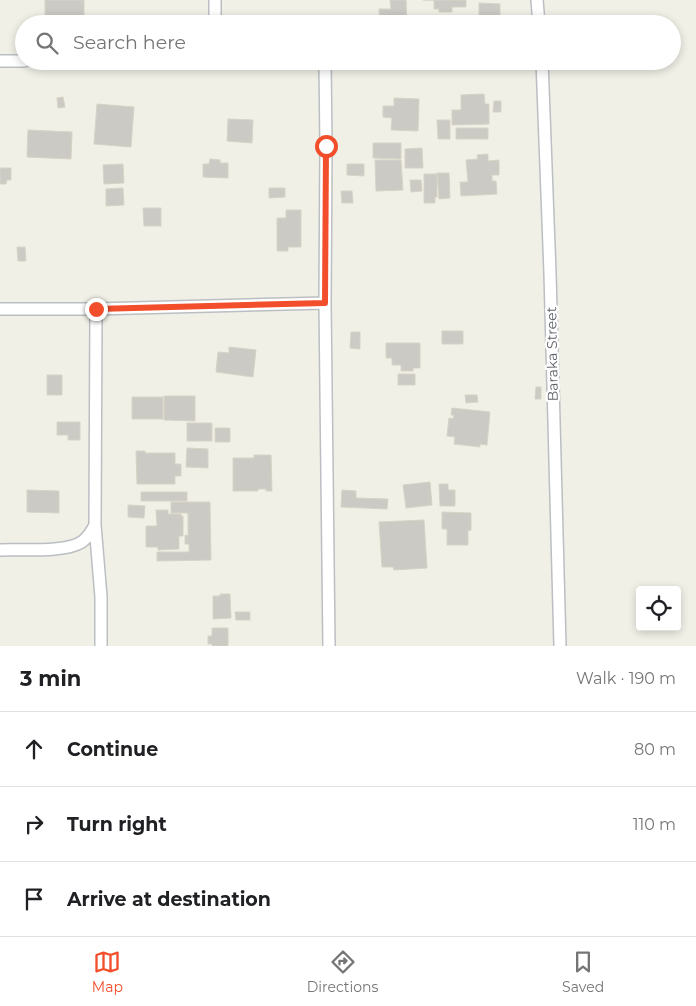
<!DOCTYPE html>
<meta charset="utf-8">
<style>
:root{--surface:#fff;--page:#f6f6f6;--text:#202124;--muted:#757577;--line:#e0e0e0;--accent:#f24e2c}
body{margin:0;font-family:Montserrat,sans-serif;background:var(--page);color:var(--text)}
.controls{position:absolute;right:15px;bottom:15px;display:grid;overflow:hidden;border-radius:5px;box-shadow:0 2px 8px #0003}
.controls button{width:45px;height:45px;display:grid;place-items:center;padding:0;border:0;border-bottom:1px solid var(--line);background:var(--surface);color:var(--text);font:25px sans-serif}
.stop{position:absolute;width:15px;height:15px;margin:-11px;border:4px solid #f24e2c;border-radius:50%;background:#fff}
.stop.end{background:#f24e2c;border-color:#fff;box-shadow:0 1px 5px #0008}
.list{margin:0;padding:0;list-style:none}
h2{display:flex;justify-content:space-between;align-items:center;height:65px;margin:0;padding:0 20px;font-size:21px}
h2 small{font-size:16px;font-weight:400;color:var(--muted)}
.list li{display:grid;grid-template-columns:32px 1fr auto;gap:15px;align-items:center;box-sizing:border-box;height:75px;padding:0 20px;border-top:1px solid var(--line)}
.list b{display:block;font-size:19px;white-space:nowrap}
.list em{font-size:16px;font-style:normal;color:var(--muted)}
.icon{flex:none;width:28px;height:28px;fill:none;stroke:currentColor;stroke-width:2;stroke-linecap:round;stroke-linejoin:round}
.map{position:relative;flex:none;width:696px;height:646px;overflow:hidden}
.search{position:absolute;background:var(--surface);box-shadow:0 2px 8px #0003;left:15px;right:15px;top:15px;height:55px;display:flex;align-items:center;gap:12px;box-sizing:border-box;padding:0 18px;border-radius:28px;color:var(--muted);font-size:19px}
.sheet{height:290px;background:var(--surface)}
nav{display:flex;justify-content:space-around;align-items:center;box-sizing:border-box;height:70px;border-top:1px solid var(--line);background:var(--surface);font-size:14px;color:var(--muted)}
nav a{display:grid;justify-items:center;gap:2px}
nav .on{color:var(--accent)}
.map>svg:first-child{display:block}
</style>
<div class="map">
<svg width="696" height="646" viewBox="0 0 696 646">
<rect width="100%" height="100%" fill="#f1f0e7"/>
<path fill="#cccac4" stroke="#d7d3c5" d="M45,0H84V17H72V21H59L60,16L45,15Z
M390,0H406L407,24H380L379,9H391Z
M423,0H466V7H452V12H439V9H434V0Z
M479,3L500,4V24H479Z
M484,94L485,104H489V124L452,125V110H461V95Z
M63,97L65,107L58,108L57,98Z
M394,98L419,99L418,131L391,130L392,118L383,117V106H394Z
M494,101H501V112H493Z
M97,104L134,107L131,147L94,144Z
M228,119L253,120L252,143L227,141Z
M437,120H450V139H438Z
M456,128H488V139H456Z
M28,130L72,132L71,159L27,157Z
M373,143H401V159L373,158Z
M422,148L423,168H405V149Z
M488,154V161L499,160V175H492V181H496L497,194L461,196L460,182H468L466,160L478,159L477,155Z
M210,159L220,160V163H228V178L203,177V164H209Z
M375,160H401L403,190L376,191Z
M123,164L124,183L104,184L103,165Z
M347,164H364V176L347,175Z
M0,168H11V180H7L6,184H0Z
M437,173H449L450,198L439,199Z
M424,174H437V197H435V203H424Z
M410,180H421L422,191L411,192Z
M123,188L124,205L106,206V189Z
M269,188H285V197L269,198Z
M341,191H352L353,203H342Z
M143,208H161V226H144Z
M286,210H301V247H288V251H277V218H286Z
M17,247H25L26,261H18Z
M442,331H463V344H442Z
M351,332H360V349L350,348Z
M386,343H420V368H413V371H401V365H392V358H386Z
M229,347L256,350L253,377L216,372L218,352L229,353Z
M398,374H415V385H398Z
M47,375H62V395H47Z
M536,387H541V399H535Z
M465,395H477L478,402L466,403Z
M164,396H195V421L164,420Z
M132,397H163V419H132Z
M452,408L490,412L487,445L480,444V447L454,444L455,437L447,436L449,418L453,419L454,415H451Z
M57,422H80V440H68V435H57Z
M187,423H212V441H187Z
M215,428H230V442H215Z
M187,448L208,449V468L186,467Z
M136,451H145V453H175V464H181V476H175V484H137Z
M254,455H271L272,491H266V489H258V491H233V458H254Z
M430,482L432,505L406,508L403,485Z
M439,484H448V490H455V506H440Z
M27,490L59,491V513L27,512Z
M342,490L356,491V498L388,499L387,509L341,507Z
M141,492H187V501H141Z
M171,502H210L211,560L157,561V552H189V544H185V535L188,536V513H171Z
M128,505L145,506L144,518L128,517Z
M156,510H168V514H181V516H183V536H179V549L158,550V547H146V526H157Z
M442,512L471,513V530L468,531V545H447V529H442Z
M424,520L427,568L394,570L393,567H382L379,522Z
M220,594H230L231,618L213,619V596H220Z
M235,612H250V620H236Z
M212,628H228V646H212V644H208V636H212Z"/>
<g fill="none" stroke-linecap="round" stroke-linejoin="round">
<g stroke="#bbbec3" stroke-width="14">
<path id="minor" d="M215,0V24
M537,0L539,24
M0,61H24
M181,61L325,63L364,61
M542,61L550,273L560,646
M325,63L326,146L325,303L329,646
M0,309H96L325,303
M96,309L95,525L101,597V646
M0,550C20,549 68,553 83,541C88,537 92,531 95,525"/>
</g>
<use href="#minor" stroke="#fff" stroke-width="11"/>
</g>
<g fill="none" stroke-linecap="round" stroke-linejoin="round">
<path stroke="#f24e2c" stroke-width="6" d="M96,309L325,303L326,146"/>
</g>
<g text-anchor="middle" stroke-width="4.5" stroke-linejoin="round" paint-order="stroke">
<g font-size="14" fill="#5e6268" stroke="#fff">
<text transform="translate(552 354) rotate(-91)" y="5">Baraka Street</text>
</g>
</g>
</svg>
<div class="controls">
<button><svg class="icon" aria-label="locate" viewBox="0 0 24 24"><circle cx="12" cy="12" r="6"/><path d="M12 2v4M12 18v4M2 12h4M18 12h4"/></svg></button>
</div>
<div class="stop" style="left:326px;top:146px"></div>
<div class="stop end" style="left:96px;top:309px"></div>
<div class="search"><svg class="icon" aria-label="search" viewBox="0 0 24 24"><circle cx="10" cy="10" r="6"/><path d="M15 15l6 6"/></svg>Search here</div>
</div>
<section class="sheet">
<h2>3 min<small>Walk · 190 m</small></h2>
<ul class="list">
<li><svg class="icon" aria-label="ahead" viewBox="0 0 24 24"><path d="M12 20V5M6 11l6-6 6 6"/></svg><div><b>Continue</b></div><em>80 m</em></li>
<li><svg class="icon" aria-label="right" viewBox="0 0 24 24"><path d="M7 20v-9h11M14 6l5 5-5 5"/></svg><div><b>Turn right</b></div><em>110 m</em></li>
<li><svg class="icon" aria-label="arrive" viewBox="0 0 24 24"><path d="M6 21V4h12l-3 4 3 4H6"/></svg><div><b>Arrive at destination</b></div></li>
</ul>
</section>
<nav>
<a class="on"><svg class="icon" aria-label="map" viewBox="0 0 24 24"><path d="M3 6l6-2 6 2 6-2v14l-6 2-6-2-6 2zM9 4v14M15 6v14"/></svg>Map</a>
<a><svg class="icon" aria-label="directions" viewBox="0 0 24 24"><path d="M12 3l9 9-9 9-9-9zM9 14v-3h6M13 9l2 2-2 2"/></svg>Directions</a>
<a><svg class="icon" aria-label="saved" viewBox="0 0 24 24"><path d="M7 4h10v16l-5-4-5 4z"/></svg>Saved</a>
</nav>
